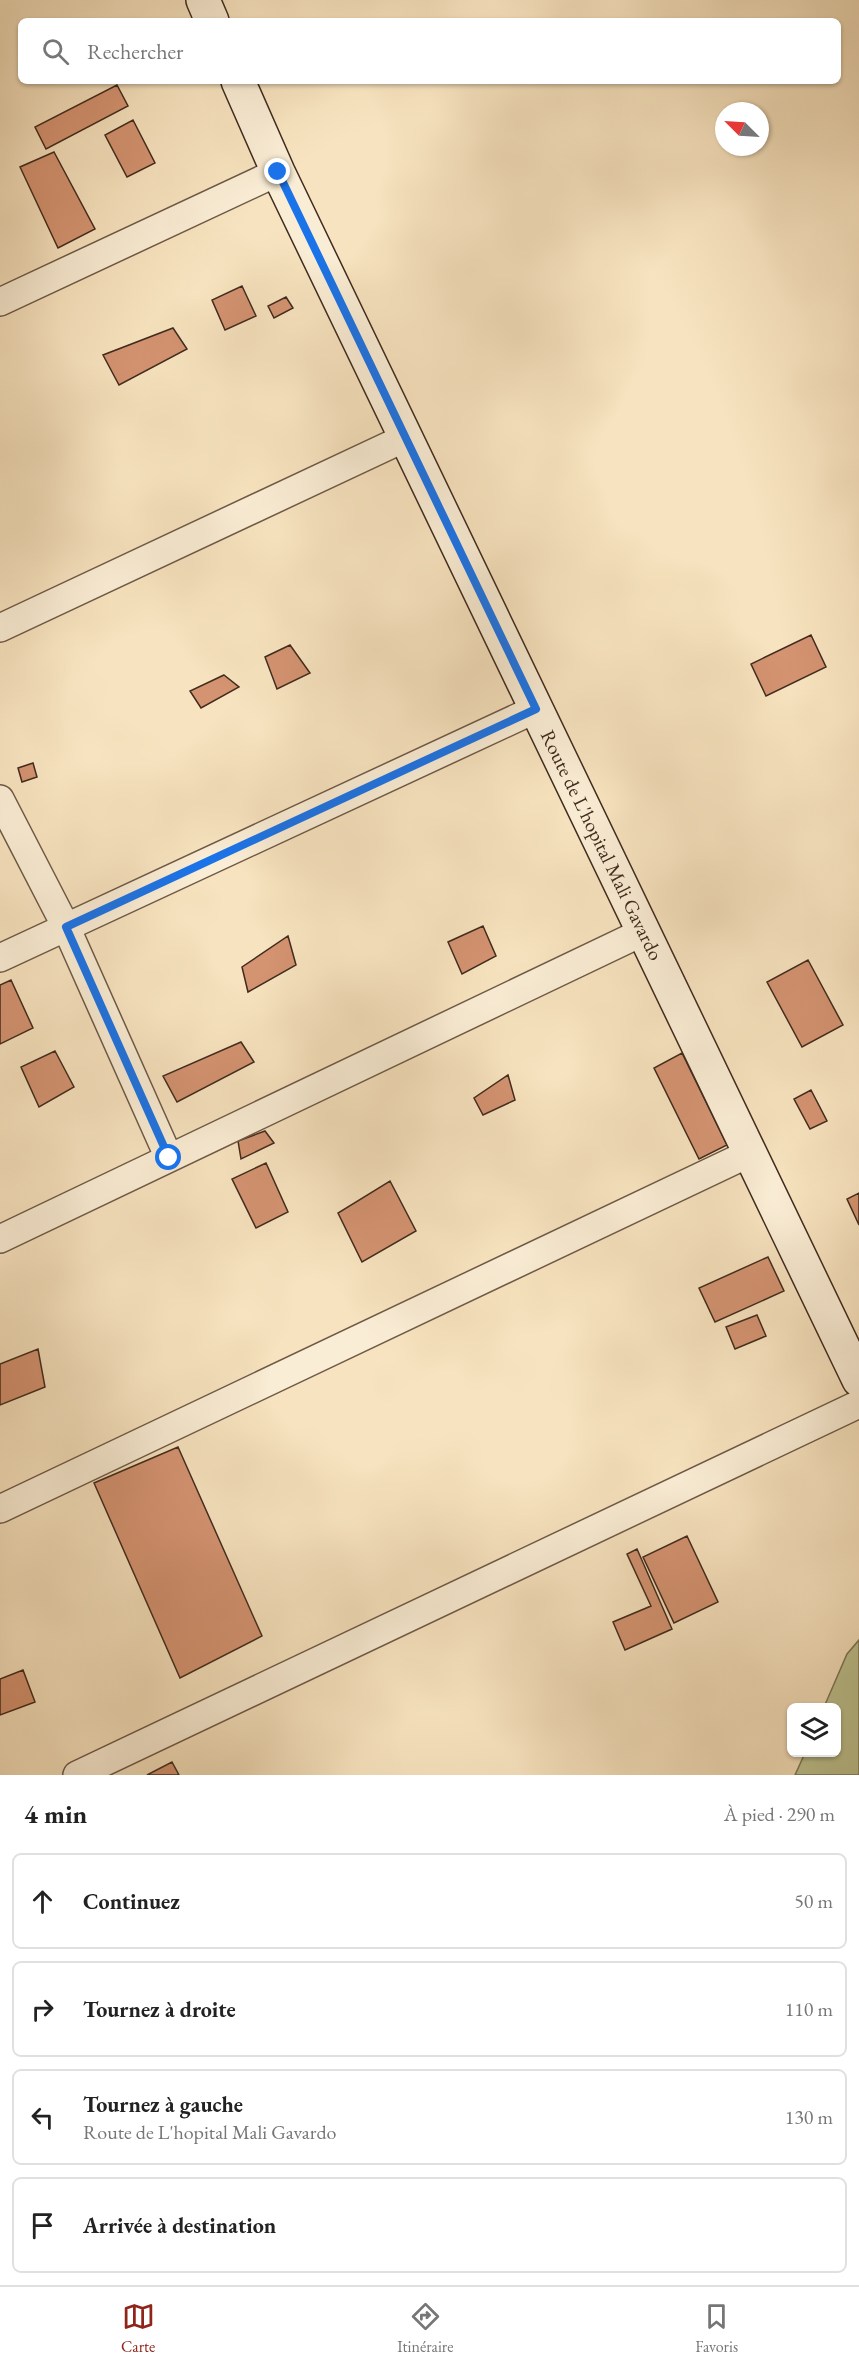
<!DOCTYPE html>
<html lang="fr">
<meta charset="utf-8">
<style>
:root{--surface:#fff;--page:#f6f6f6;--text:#222;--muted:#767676;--line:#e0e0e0;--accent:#8f2418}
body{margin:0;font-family:"EB Garamond",serif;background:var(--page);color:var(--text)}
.controls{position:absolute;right:18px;bottom:18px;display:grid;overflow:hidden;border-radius:9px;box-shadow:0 2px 4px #0004}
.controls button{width:54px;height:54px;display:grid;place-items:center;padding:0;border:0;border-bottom:2px solid var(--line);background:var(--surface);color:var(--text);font:30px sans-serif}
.compass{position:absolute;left:715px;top:102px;width:54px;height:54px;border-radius:50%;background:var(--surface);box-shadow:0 2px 4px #0004;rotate:294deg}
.stop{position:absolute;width:18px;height:18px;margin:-14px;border:4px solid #1a73e8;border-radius:50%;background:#fff}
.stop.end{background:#1a73e8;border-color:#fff;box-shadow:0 2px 6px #0008}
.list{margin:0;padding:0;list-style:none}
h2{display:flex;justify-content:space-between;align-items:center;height:78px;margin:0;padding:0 24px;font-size:26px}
h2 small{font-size:20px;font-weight:400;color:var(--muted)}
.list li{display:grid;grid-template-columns:39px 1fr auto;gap:18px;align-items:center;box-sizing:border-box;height:96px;margin:0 12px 12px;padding:0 12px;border:2px solid var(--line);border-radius:9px}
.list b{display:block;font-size:22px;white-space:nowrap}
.list p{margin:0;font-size:20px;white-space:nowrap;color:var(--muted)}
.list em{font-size:20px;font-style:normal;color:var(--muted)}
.icon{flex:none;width:33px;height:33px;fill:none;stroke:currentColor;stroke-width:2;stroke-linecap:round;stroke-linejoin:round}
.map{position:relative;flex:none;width:859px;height:1775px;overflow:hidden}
.search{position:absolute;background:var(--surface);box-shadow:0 2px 4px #0004;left:18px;right:18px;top:18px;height:66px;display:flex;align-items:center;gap:15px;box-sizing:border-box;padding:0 21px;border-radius:9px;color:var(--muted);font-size:22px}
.sheet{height:510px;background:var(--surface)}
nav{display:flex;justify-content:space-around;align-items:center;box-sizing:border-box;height:84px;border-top:2px solid var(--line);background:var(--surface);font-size:16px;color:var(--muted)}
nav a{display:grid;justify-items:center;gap:3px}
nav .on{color:var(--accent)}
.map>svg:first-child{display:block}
</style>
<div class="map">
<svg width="859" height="1775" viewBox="0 0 859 1775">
<rect width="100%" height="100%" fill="#f7e3bf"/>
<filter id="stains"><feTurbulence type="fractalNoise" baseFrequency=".00333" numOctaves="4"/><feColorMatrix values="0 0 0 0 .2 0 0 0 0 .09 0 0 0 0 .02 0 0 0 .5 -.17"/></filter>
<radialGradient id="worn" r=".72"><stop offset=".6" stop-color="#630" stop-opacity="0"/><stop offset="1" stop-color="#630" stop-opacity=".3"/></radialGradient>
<path fill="#bdc391" stroke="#7e7758" stroke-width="1.5" d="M859,1640V1775H795L805,1753L836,1752V1708L824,1707L847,1654Z"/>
<path fill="#d49371" stroke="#402b1e" stroke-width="1.5" d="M117,85L128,106L46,149L35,127Z
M133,120L155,163L127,177L105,135Z
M54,152L95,229L58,248L20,167Z
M242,286L256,316L225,330L212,300Z
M286,297L293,308L274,318L268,306Z
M173,328L187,349L119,385L103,355Z
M811,635L826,667L766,696L751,664Z
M290,645L310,673L277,689L265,657Z
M224,675L239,687L201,708L190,691Z
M33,763L37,777L22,782L18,768Z
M483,926L496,956L462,974L448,942Z
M288,936L296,965L248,992L242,967Z
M808,960L843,1025L802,1047L767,982Z
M11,980L33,1028L0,1044V985Z
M241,1042L254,1062L177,1102L163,1076Z
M55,1051L74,1087L39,1107L21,1067Z
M682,1053L727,1145L699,1159L654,1068Z
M508,1075L515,1100L483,1115L474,1098Z
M811,1090L827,1121L810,1129L794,1099Z
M265,1131L274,1143L241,1159L238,1141Z
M266,1163L288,1212L256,1228L232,1179Z
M390,1181L416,1231L362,1262L338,1213Z
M859,1193V1225L847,1199Z
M768,1257L784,1291L715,1322L699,1288Z
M757,1315L766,1336L735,1349L726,1327Z
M38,1349L45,1387L0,1405V1364Z
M178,1447L262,1636L180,1678L94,1483Z
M687,1536L718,1602L674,1623L643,1557Z
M637,1549L672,1629L625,1650L613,1622L651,1606L627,1554Z
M23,1670L35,1702L0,1715V1679Z
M172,1762L179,1775H147Z"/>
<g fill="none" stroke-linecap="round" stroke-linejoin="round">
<g stroke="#6e5946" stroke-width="30">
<path id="street" d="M0,302L278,172
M0,628L405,438
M0,799L66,927L169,1158
M0,958L536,709
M0,1239L643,932
M0,1509L750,1153
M77,1775L859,1404"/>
</g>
<g stroke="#402b1e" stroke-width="36">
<path id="secondary" d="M203,0L212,21
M238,81L278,172L859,1380"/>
</g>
<use href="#street" stroke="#faedd5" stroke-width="27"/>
<use href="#secondary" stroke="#faedd5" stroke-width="33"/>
</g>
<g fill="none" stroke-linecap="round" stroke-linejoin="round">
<path stroke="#1a73e8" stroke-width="8" d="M169,1158L66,927L536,709L278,172"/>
</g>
<g text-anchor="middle" stroke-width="5" stroke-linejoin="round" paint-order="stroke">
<g font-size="20" fill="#402b1e" stroke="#faedd5">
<text transform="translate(602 845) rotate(64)" y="7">Route de L'hopital Mali Gavardo</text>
</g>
</g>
<rect width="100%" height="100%" filter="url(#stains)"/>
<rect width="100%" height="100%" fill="url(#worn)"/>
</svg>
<div class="controls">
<button><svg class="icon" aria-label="layers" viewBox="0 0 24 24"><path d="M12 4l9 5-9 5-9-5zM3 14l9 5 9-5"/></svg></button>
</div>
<svg class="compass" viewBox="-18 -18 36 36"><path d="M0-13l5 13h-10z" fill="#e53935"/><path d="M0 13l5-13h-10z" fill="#767676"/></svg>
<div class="stop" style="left:169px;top:1158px"></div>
<div class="stop end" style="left:278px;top:172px"></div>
<div class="search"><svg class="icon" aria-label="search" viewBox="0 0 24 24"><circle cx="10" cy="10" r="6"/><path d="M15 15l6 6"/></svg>Rechercher</div>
</div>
<section class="sheet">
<h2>4 min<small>À pied · 290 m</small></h2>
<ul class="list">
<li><svg class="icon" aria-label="ahead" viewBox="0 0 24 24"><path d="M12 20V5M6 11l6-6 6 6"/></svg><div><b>Continuez</b></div><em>50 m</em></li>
<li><svg class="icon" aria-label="right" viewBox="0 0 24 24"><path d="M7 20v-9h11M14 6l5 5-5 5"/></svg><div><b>Tournez à droite</b></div><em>110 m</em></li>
<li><svg class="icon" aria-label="left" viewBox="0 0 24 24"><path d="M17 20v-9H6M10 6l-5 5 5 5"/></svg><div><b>Tournez à gauche</b><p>Route de L'hopital Mali Gavardo</p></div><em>130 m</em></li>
<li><svg class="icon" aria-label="arrive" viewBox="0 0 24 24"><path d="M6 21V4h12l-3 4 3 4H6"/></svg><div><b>Arrivée à destination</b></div></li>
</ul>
</section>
<nav>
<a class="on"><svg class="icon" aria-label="map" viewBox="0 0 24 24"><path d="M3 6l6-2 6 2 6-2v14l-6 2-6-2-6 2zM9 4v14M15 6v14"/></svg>Carte</a>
<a><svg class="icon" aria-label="directions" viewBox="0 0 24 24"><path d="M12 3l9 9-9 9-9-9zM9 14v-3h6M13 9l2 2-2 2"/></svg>Itinéraire</a>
<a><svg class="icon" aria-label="saved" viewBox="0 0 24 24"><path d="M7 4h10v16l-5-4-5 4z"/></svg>Favoris</a>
</nav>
